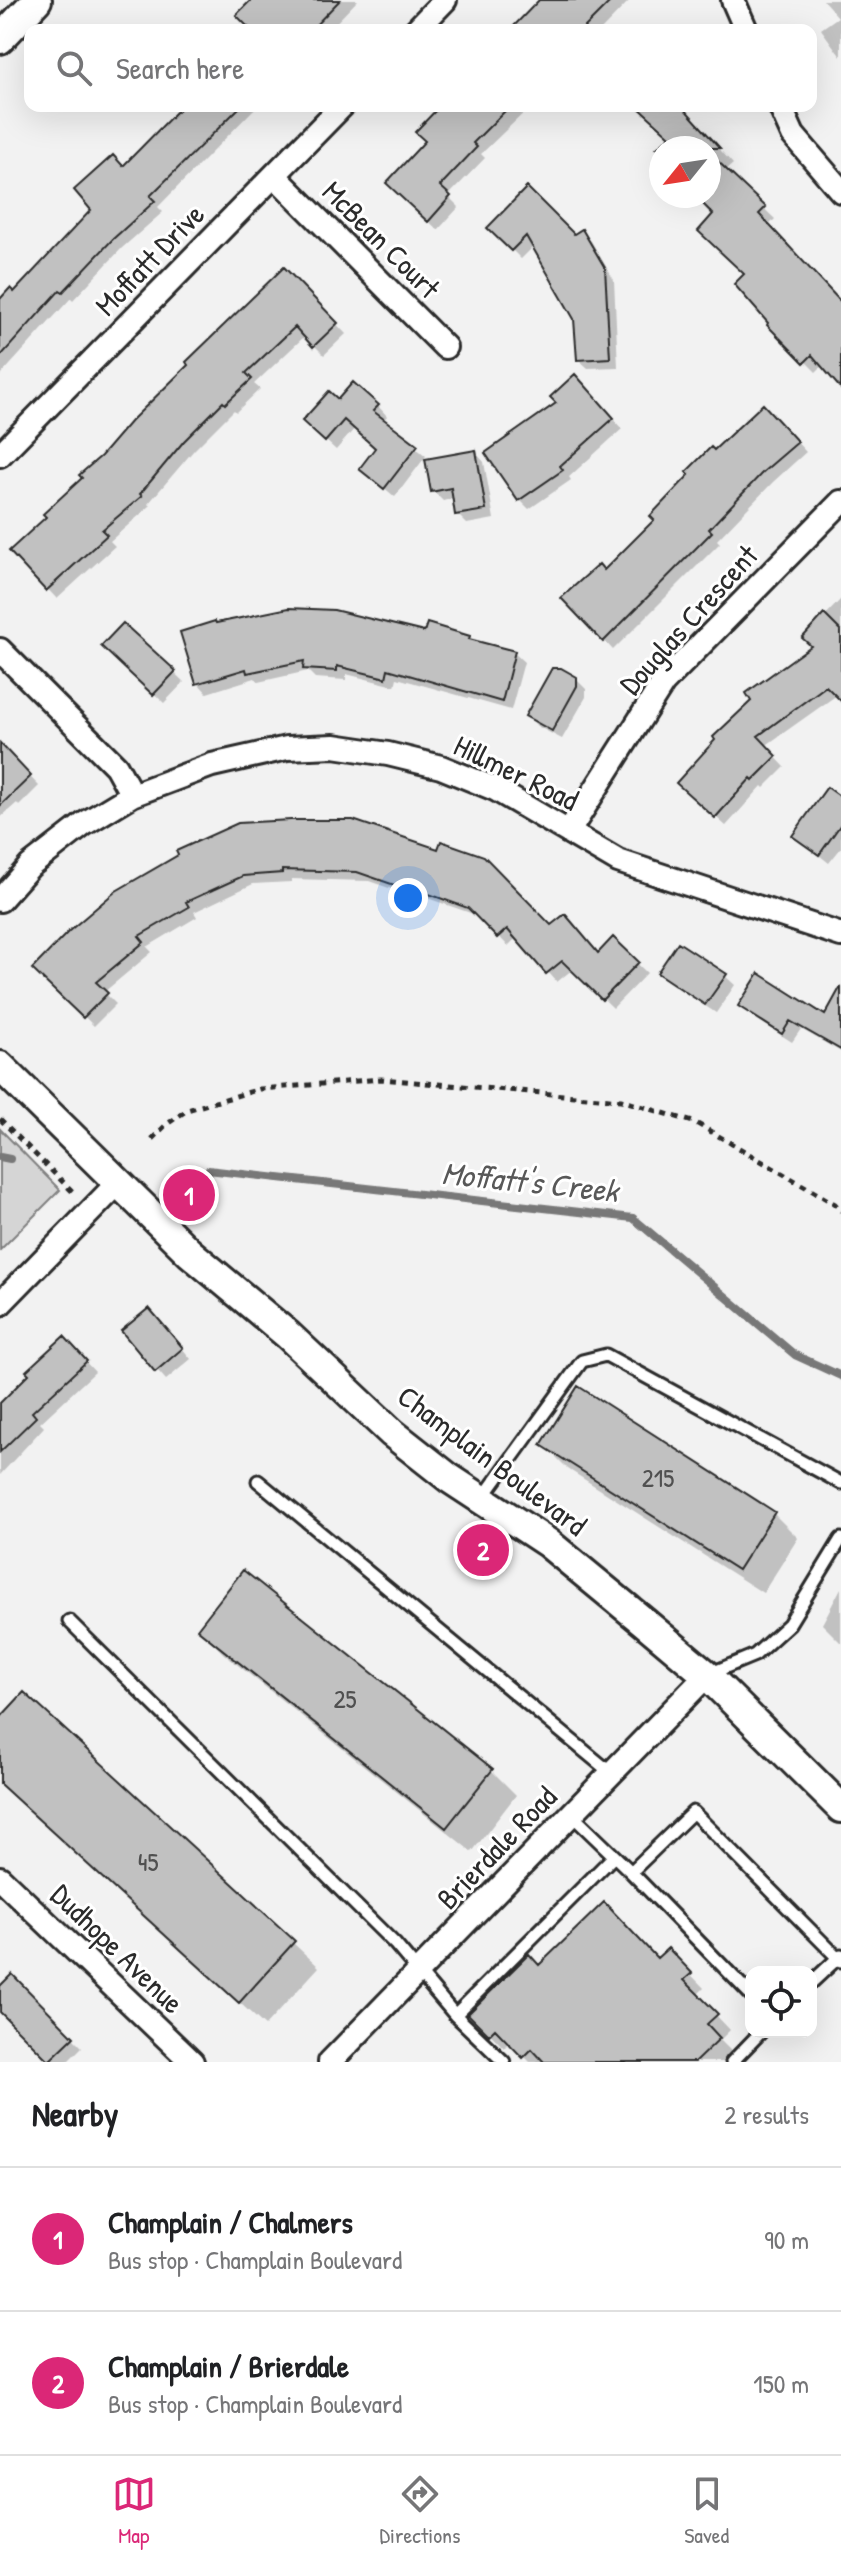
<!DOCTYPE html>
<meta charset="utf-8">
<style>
:root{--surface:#fff;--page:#f6f6f6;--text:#202124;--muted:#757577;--line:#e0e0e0;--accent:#db2777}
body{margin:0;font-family:"Patrick Hand",sans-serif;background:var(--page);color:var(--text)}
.controls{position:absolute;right:24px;bottom:24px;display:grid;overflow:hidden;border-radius:16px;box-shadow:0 8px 32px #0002}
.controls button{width:72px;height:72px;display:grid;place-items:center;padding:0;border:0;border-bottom:2px solid var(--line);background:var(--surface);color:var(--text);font:40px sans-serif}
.compass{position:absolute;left:649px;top:136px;width:72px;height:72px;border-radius:50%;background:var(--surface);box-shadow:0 8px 32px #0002;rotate:240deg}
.you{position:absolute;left:408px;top:898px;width:28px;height:28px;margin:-20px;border:6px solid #fff;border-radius:50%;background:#1a73e8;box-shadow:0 0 0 12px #1a73e833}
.badge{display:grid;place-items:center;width:52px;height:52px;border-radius:50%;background:var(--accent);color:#fff;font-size:26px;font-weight:700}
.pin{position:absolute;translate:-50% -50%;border:4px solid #fff;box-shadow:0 2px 8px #0006}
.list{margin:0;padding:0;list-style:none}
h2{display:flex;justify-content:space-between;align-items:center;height:104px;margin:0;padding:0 32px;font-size:34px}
h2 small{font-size:26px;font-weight:400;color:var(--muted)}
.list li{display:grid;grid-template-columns:52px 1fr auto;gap:24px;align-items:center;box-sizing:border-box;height:144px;padding:0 32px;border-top:2px solid var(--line)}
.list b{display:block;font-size:30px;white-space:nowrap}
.list p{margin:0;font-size:26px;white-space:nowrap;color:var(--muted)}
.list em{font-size:26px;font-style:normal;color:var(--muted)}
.icon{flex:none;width:44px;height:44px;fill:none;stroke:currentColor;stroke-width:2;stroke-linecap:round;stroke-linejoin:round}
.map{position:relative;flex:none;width:841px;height:2062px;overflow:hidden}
.search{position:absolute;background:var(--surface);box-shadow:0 8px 32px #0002;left:24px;right:24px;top:24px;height:88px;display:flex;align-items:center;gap:20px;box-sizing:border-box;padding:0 28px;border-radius:16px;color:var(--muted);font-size:30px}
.sheet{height:392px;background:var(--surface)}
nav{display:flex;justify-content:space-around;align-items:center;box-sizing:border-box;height:112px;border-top:2px solid var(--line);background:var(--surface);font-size:22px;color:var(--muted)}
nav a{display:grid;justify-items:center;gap:4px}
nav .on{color:var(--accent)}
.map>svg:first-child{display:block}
</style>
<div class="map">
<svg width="841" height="2062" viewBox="0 0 841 2062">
<rect width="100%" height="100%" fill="#f2f2f2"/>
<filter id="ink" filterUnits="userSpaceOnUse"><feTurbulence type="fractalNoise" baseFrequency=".0125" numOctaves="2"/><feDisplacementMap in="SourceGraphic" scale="16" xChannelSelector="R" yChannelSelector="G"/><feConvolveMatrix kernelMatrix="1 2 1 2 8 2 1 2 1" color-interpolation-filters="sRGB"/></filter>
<g filter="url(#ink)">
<path fill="#d5d5d5" stroke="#808080" stroke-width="2" d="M0,1129L60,1190L0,1250Z"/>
<path fill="#0003" d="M254,0H358L329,30H254Z
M541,0H630L601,30H512Z
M823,0H841V57L821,29L838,17Z
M194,106H257L158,207L163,212L122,248L73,300L71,298L0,376V302L14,295L94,210L124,168Z
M442,106H531L481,154L485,158L448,196L459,207L438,230L398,193L427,141Z
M639,106H680L733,164L725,171L775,219L768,226L841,305V386L823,365L816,372L769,325L747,275L713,217L694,196H709V148H661V160L655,153L673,136Z
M490,228L574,236L582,232L591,241L614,280L618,367L588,368L578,359L576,319L534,246L521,259Z
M284,269L346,334L324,355L305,336L254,384L260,389L236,412L234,410L194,450L148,504L150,506L110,541L115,546L57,599L12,551L49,517L103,457Z
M584,386L622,429L569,477L571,480L529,509L520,500Z
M338,402L378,406L387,416L383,421L426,456L395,497L362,469L377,449L355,428L336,450L314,430Z
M763,406L806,452L773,482L717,540L720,543L613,650L564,598L604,572L656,520L714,453Z
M475,452L484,462L494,519L467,524L457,514L454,498L443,501L433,491Z
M841,599V699L837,695L765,746L785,767L764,788L762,786L726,826L688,792L813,646L804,638Z
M123,625L184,682L164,703L104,646Z
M182,633L425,634L468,637L473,642L514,653L524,662L511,710L397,678L395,686L346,674V680L315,678L308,671L258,682L255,678L207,693L198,683Z
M576,679L586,689V697L562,739L537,726L528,716Z
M0,746L39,786L19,806L17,803L0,818Z
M841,799V848L829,863L795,836Z
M238,825L551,928L599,955L613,940L647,973L613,1008L573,969L557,982L517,937L508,946L479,916L413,893L412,896L369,881L291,879V882L253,884L194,912L197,917L147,947L152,952L104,992L116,1004L94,1026L35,969Z
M660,972L725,976L735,985L716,1013L669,982Z
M841,1005V1052L801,1029L792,1042L750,1015L740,1006L825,1018Z
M159,1320L191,1359L166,1380L124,1332Z
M64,1339L95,1372L40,1423L44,1427L0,1475V1405Z
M543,1444L774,1514L798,1538L763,1593L568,1469Z
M244,1573L492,1771L516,1795L472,1852L224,1654L199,1629Z
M841,1588V1643L822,1624Z
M24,1695L319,1967L265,2026L0,1783V1721Z
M668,1951L704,1988L697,1995L730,2030L720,2040L733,2053L724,2062H530L510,2042L504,2048L471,2014L539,1967L658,1960Z
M12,1977L82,2047L67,2062H53L0,2009V1988Z"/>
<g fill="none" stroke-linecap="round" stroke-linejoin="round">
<path stroke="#787878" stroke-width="8" d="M0,1157L10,1159
M208,1170L633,1218L795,1355L841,1376"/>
</g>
<path fill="#c1c1c1" stroke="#2b2b2b" stroke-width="2" d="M251,0H340L311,30H251L236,15Z
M539,0H612L582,30H510Z
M182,106H241L150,196L155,201L113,239L63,292L60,290L0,357V299L10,288L14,292L91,210L74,190L113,155L123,166Z
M440,106H510L473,143L477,147L440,186L451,196L428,222L386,183L425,141L415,132Z
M637,106H682L720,148H657L670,136Z
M709,153L766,207L759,214L841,302V389L812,355L804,363L767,325L768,323L734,284L744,274L698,231L713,214L700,201L704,196H709Z
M527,187L574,234L582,229L605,268L610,358L577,360L574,319L526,236L511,251L487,228Z
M284,267L338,323L313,347L295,327L246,373L252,379L225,404L223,402L184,441L140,494L142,496L102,530L107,535L46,591L9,551L46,517L43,514L82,478L79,475L101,456L131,421L188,365L186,362Z
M575,374L614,418L560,466L563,470L518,501L485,453L556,403L550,397Z
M353,382L379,405L373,411L418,445L384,489L359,469L375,448L344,420L325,442L302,421L329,391L338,399Z
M763,404L798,442L763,472L709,529L712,532L603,642L561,598L599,564L604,570L654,520L650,516L689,475L686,472L711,447L714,450Z
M476,450L486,510L455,515L451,488L431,492L425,459Z
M289,608L334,610L424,632L427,623L470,636L469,639L515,651L502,702L388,669L386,678L337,666V671L303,669L304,661L247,673L246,669L196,684L180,632L215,621L216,623Z
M824,614L841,631V701L826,686L758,736L777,756L753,780L751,778L715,818L676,783L715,740L713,737L751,701L746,693L811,646L802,638Z
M123,623L176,671L153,695L101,646Z
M552,668H561L577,677V686L552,731L525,716Z
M0,743L31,776L0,806Z
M827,787L841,797V824L819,855L792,836Z
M291,820H353L438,849L441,841L484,856L551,925L565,914L598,953L613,937L639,962L602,1000L562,961L546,974L507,929L497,938L468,908L404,885L403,888L357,872L282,870V873L243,876L186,902L189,907L139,936L144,942L96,982L108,993L83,1018L32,969L69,931L116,891L178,855L176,851L238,823Z
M678,942L727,974L705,1005L657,973Z
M759,973L825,1015L841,986V1050L790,1021L782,1034L738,1006Z
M149,1308L183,1348L155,1372L121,1331Z
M64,1336L87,1361L32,1412L36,1417L0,1452V1403L29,1374L26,1371Z
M578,1386L775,1512L738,1570L541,1445Z
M243,1570L493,1769L446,1828L197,1629Z
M24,1692L295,1941L239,2003L0,1784V1718Z
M604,1902L657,1958L668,1948L692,1973L684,1980L718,2014L707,2024L720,2038L695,2062H544L532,2049L523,2058L495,2029L489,2035L468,2014L529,1954L539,1965Z
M12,1974L74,2037L49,2061L0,2012V1986Z"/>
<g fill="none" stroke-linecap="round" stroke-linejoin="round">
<g stroke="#2b2b2b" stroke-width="17">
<path id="service" d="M258,1481L611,1773
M482,1499L582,1361L606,1355L841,1483
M69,1621L395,1944L455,2015L614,1856
M709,1674L755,1655L789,1624L841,1539
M571,1814L631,1872L693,1812L841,1961
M631,1872L751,1995
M811,1983L841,1955
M455,2015L504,2062
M732,2062L761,2032"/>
</g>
<g stroke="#2b2b2b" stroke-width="28">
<path id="minor" d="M733,0L746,30
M416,30L445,0
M780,106L793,135L841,191
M275,176L445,347
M0,455L342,106
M0,650L116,766L132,795
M569,831L663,683L841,502
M0,900L30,866L84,824L132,795L212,765L287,748L334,746L388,754L441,767L495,789L618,861L841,935
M0,1304L118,1183
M0,1878L192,2062
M330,2062L707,1675"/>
</g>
<g stroke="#2b2b2b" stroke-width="34">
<path id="tertiary" d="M0,39L37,0
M0,1066L190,1253L288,1335L392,1433L449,1478L548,1543L644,1622L707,1675L841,1808"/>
</g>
<path stroke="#2b2b2b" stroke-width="5" stroke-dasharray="6 6" stroke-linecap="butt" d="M0,1119L73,1192
M152,1139L166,1125L187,1110L260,1089L381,1079L621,1100L696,1123L835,1204L841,1211"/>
<use href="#service" stroke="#fff" stroke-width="11"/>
<use href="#minor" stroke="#fff" stroke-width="22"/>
<use href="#tertiary" stroke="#fff" stroke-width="28"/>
</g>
</g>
<g text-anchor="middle" stroke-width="6" stroke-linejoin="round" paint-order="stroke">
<g font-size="26" fill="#505050">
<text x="658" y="1487">215</text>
<text x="345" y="1708">25</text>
<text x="148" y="1871">45</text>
</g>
<g font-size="30" fill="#2b2b2b" stroke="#fff">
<text transform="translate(381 240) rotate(45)" y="10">McBean Court</text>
<text transform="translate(150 260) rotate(-46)" y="10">Moffatt Drive</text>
<text transform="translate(689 620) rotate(-48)" y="10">Douglas Crescent</text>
<text transform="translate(516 773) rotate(26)" y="10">Hillmer Road</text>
<text transform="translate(492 1461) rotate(37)" y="10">Champlain Boulevard</text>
<text transform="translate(497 1848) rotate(-46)" y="10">Brierdale Road</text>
<text transform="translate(117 1949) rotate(44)" y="10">Dudhope Avenue</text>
</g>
<g font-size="32" font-style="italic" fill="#585858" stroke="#fff">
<text transform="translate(530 1182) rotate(6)" y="11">Moffatt's Creek</text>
</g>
</g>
</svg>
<div class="controls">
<button><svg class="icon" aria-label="locate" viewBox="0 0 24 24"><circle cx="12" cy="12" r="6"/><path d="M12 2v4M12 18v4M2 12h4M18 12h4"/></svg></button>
</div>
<svg class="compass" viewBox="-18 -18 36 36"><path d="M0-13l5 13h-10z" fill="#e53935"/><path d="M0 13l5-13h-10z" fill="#757577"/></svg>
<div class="you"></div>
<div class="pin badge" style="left:189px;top:1195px">1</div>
<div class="pin badge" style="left:483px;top:1550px">2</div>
<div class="search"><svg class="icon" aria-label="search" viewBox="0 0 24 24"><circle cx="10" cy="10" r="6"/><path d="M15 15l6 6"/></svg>Search here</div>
</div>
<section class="sheet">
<h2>Nearby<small>2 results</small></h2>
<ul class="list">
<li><span class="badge">1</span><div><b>Champlain / Chalmers</b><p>Bus stop · Champlain Boulevard</p></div><em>90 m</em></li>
<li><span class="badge">2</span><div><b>Champlain / Brierdale</b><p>Bus stop · Champlain Boulevard</p></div><em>150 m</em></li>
</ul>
</section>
<nav>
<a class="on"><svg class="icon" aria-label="map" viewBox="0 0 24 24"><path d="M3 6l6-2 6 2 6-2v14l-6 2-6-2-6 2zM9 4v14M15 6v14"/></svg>Map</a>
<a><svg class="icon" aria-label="directions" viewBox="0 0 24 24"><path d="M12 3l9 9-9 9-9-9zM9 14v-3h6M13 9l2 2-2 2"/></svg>Directions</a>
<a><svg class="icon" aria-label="saved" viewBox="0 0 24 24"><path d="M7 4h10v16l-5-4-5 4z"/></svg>Saved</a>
</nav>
